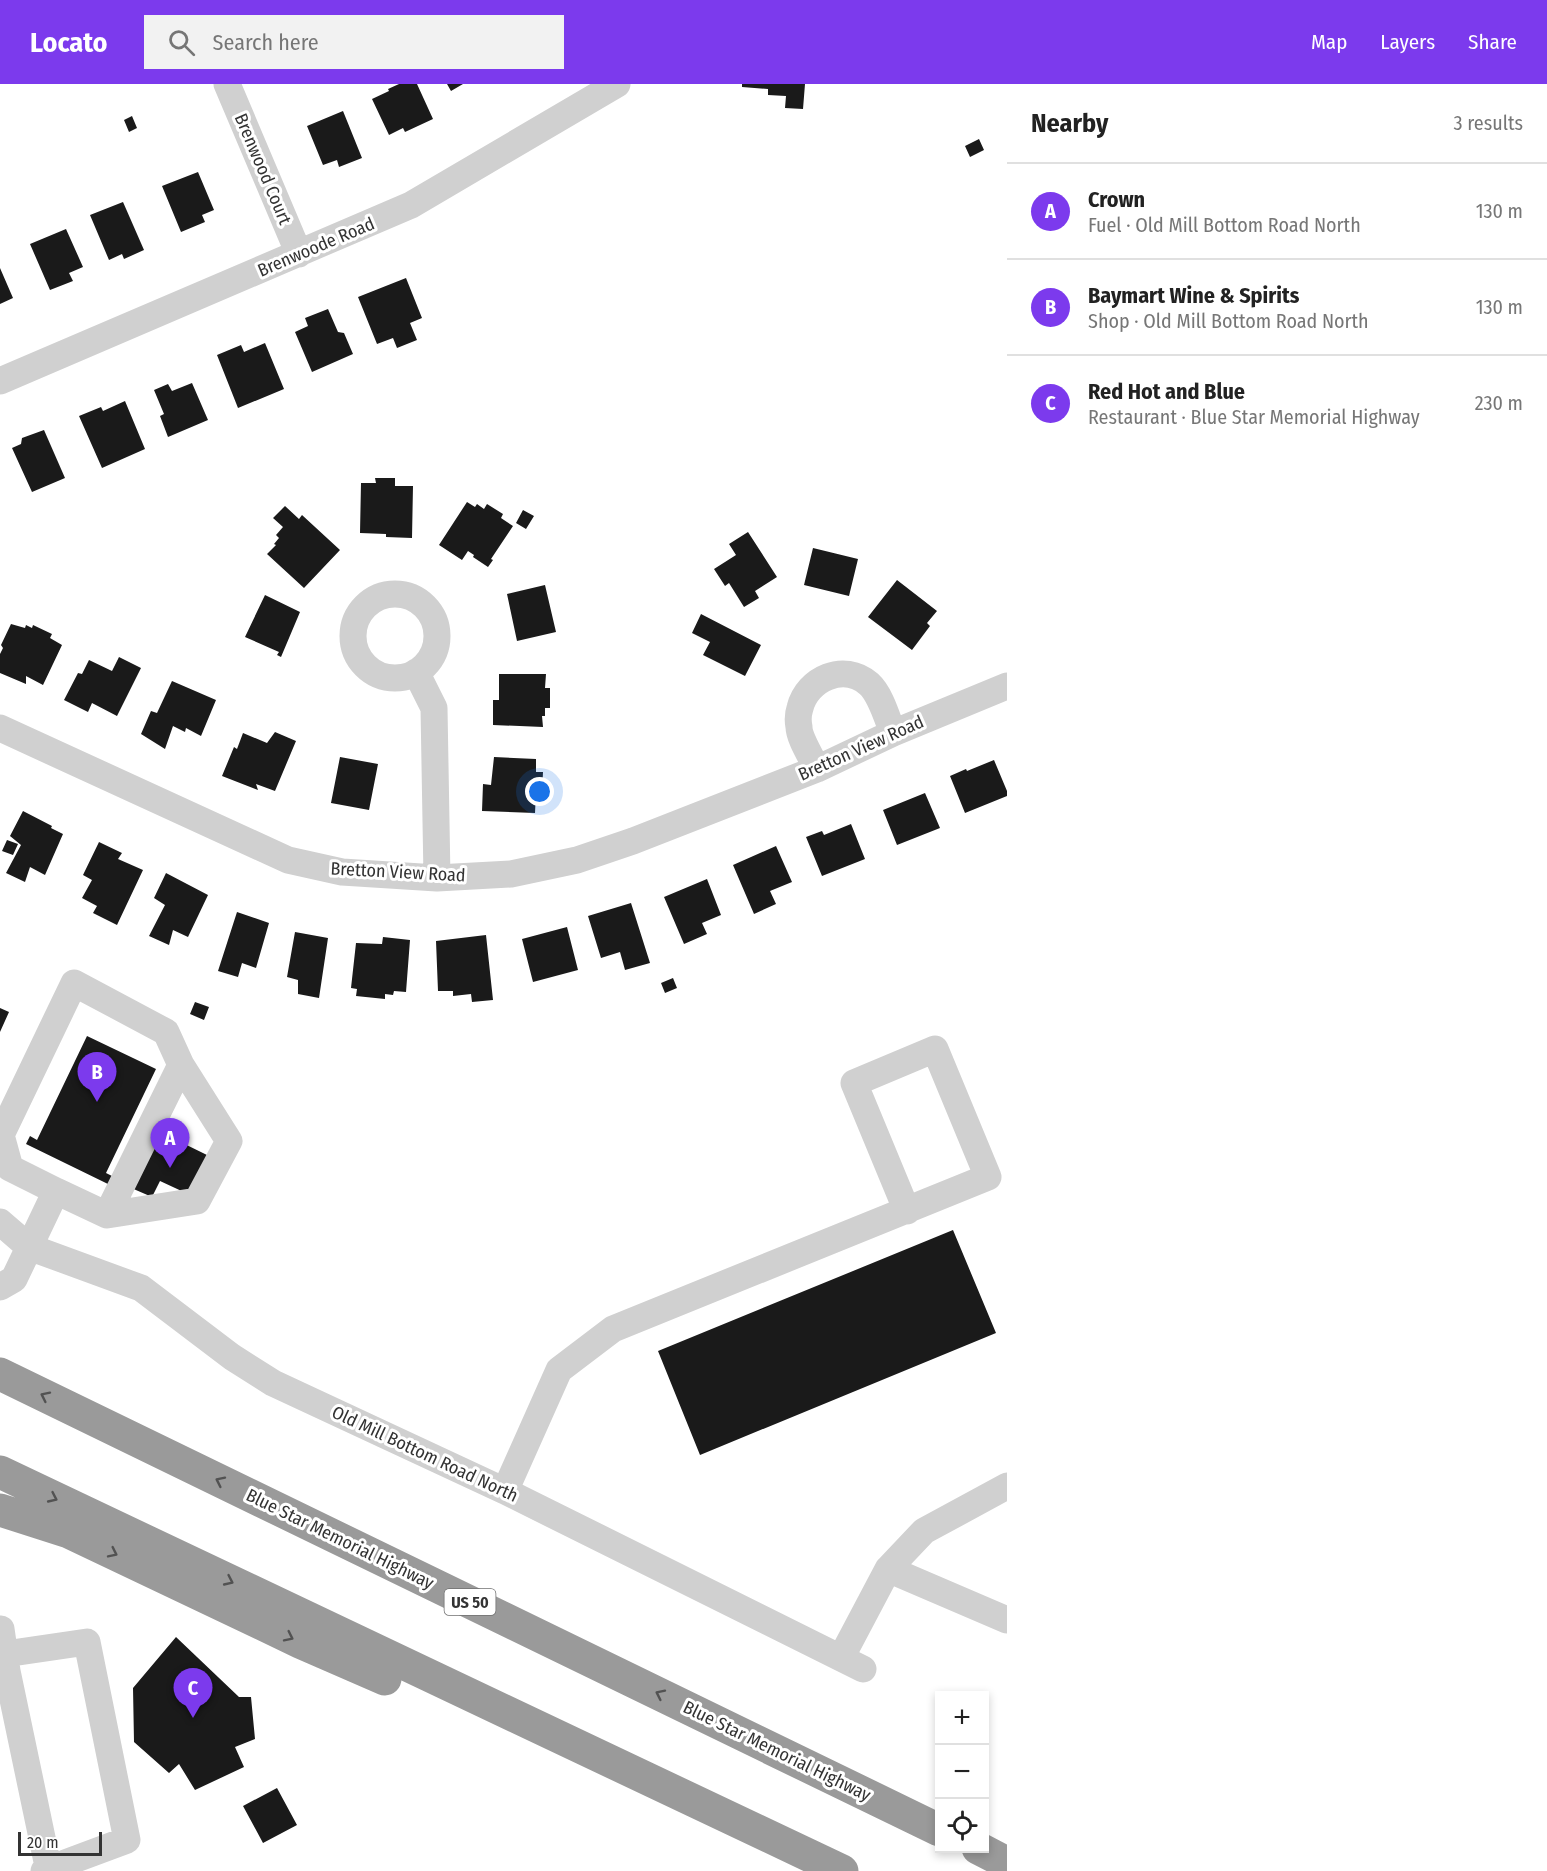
<!DOCTYPE html>
<meta charset="utf-8">
<style>
:root{--surface:#fff;--page:#f2f2f2;--text:#222;--muted:#767676;--line:#e0e0e0;--accent:#7c3aed}
body{margin:0;font-family:"Fira Sans Condensed",sans-serif;background:var(--page);color:var(--text)}
.controls{position:absolute;right:18px;bottom:18px;display:grid;overflow:hidden;border-radius:0px;box-shadow:0 3px 9px #0003}
.controls button{width:54px;height:54px;display:grid;place-items:center;padding:0;border:0;border-bottom:2px solid var(--line);background:var(--surface);color:var(--text);font:30px sans-serif}
.scale{position:absolute;left:18px;bottom:15px;width:84px;box-sizing:border-box;padding-left:6px;border:3px solid #333;border-top:0;font-size:16px;line-height:21px;white-space:nowrap;color:#333;-webkit-text-stroke:4px #fff;paint-order:stroke}
.you{position:absolute;left:540px;top:708px;width:21px;height:21px;margin:-15px;border:4px solid #fff;border-radius:50%;background:#1a73e8;box-shadow:0 0 0 9px #1a73e833}
.badge{display:grid;place-items:center;width:39px;height:39px;border-radius:50%;background:var(--accent);color:#fff;font-size:20px;font-weight:700}
.pin{position:absolute;translate:-50% -50px;filter:drop-shadow(0 2px 3px #0008)}
.pin::after{content:'';position:absolute;top:32px;width:21px;height:18px;background:inherit;clip-path:polygon(0 0,100% 0,50% 100%)}
.list{margin:0;padding:0;list-style:none}
h2{display:flex;justify-content:space-between;align-items:center;height:78px;margin:0;padding:0 24px;font-size:26px}
h2 small{font-size:20px;font-weight:400;color:var(--muted)}
.list li{display:grid;grid-template-columns:39px 1fr auto;gap:18px;align-items:center;box-sizing:border-box;height:96px;padding:0 24px;border-top:2px solid var(--line)}
.list b{display:block;font-size:22px;white-space:nowrap}
.list p{margin:0;font-size:20px;white-space:nowrap;color:var(--muted)}
.list em{font-size:20px;font-style:normal;color:var(--muted)}
.icon{flex:none;width:33px;height:33px;fill:none;stroke:currentColor;stroke-width:2;stroke-linecap:round;stroke-linejoin:round}
.map{position:relative;flex:none;width:1007px;height:1787px;overflow:hidden}
header{display:flex;align-items:center;gap:36px;box-sizing:border-box;height:84px;padding:0 30px;background:var(--accent);color:#fff}
header strong{font-size:28px}
nav{display:flex;gap:33px;margin-inline-start:auto;font-size:21px}
.search{width:420px;height:54px;background:var(--page);display:flex;align-items:center;gap:15px;box-sizing:border-box;padding:0 21px;border-radius:0px;color:var(--muted);font-size:22px}
main{display:flex}
aside{flex:1;background:var(--surface)}
.map>svg:first-child{display:block}
</style>
<header>
<strong>Locato</strong>
<div class="search"><svg class="icon" aria-label="search" viewBox="0 0 24 24"><circle cx="10" cy="10" r="6"/><path d="M15 15l6 6"/></svg>Search here</div>
<nav><a>Map</a><a>Layers</a><a>Share</a></nav>
</header>
<main>
<div class="map">
<svg width="1007" height="1787" viewBox="0 0 1007 1787">
<rect width="100%" height="100%" fill="#fff"/>
<path fill="#1a1a1a" d="M399,0H417L433,35L405,48L403,44L389,51L372,15L389,7L388,5Z
M447,0H463L451,7Z
M742,0H805L803,25L785,24L786,12L768,11V5L742,3Z
M343,27L362,74L339,83L337,76L323,81L307,42Z
M132,32L137,44L129,48L124,36Z
M979,55L984,66L970,73L965,62Z
M198,88L214,126L202,131L205,138L181,148L162,102Z
M123,118L144,166L124,175L122,170L109,176L90,131Z
M66,145L83,183L69,189L73,197L50,206L30,160Z
M0,184L13,214L0,220Z
M406,194L422,234L410,239L417,256L397,264L393,254L377,260L358,213Z
M328,225L338,248L344,249L353,270L312,288L295,248L308,242L305,234Z
M265,259L284,305L238,324L217,271L241,261L244,268Z
M192,299L208,336L168,353L160,332L164,330L154,306L168,300L172,307Z
M125,317L145,365L102,384L79,332L101,323L103,327Z
M44,346L65,394L32,408L12,364L21,360L22,354Z
M375,394H395V402H413L412,454L386,453V450L360,449L361,399H376Z
M467,418L475,423L477,420L484,425L487,420L503,430L501,434L513,442L491,475L493,476L488,483L473,473L474,471L468,467L462,476L439,461Z
M285,422L299,435L302,431L340,466L304,504L267,470L276,461L274,460L279,454L276,451L283,443L273,434Z
M523,426L534,432L526,445L516,439Z
M748,448L777,493L755,507L759,514L744,523L729,499L725,502L714,485L736,471L729,460Z
M813,464L858,475L849,512L804,501Z
M897,496L937,527L927,539L930,542L912,566L868,533Z
M545,501L556,548L517,557L507,510Z
M265,511L300,528L281,573L277,571L279,568L245,553Z
M701,530L761,561L745,592L703,571L710,558L692,549Z
M11,540L25,544L26,541L32,544L33,541L52,550L50,554L62,561L43,601L26,592V600L0,589V570L3,564L1,561Z
M119,573L141,584L117,632L92,619L88,628L64,616L78,589L82,590L89,576L112,587Z
M499,590H546L545,604H550V624H545V632H542L543,643L493,641V616H499Z
M172,597L216,616L201,652L186,644L185,648L173,642L165,665L141,650L151,627L157,629Z
M275,648L296,657L275,707L256,700L258,706L222,692L234,663L237,665L243,649L267,659Z
M340,673L378,680L369,726L331,719Z
M494,673L536,675V688H543L542,709L536,708L535,729L482,727L483,700L491,701Z
M994,676L1007,707V712L965,729L950,692L966,685L967,687Z
M925,709L940,744L897,761L883,726Z
M23,727L52,742L51,744L63,750L45,791L30,783L25,798L6,789L21,761L10,752Z
M851,740L865,775L822,792L806,753L822,747L824,751Z
M7,756L18,760L13,771L2,767Z
M99,758L122,769L118,775L143,786L117,841L93,829L97,822L82,814L92,796L83,791Z
M776,762L792,798L770,807L776,820L754,830L733,781Z
M166,789L208,811L188,853L173,846L169,861L149,852L165,821L154,814Z
M707,795L721,831L702,839L707,850L684,860L664,813Z
M631,819L650,879L625,886L620,868L601,874L588,832Z
M237,828L269,839L256,884L242,879L238,893L218,887Z
M567,843L578,886L533,898L522,855Z
M295,848L328,854L319,914L298,910V896L287,893Z
M486,851L493,916L472,918L471,910L453,912V907H438L436,857Z
M383,853L410,856L406,908L394,907L393,911L385,910V915L356,912L357,905L351,904L356,859L382,860Z
M673,894L677,904L665,909L661,899Z
M195,918L209,923L204,936L190,930Z
M0,924L9,928L0,948Z
M87,952L156,985L106,1089L114,1093L110,1101L26,1060L30,1052L37,1056Z
M156,1046L207,1071L188,1110L160,1097L152,1113L129,1103Z
M953,1146L996,1249L700,1371L658,1267Z
M176,1553L239,1613H251L255,1655L235,1663L244,1683L195,1706L179,1680L169,1689L134,1658L133,1604Z
M277,1704L297,1741L263,1759L243,1722Z"/>
<g fill="none" stroke-linecap="round" stroke-linejoin="round">
<path stroke="#d0d0d0" stroke-width="27" d="M227,0L299,170
M0,297L411,121L617,0
M353 552a42 42 0 1 1 84 0a42 42 0 1 1-84 0Z
M416,588L434,624L437,794
M0,644L288,776L342,788L437,794L511,790L577,776L633,757L817,685L893,649L1007,602
M817,685C812,674 799,654 799,643C798,638 798,630 800,624C807,595 844,578 869,600C881,611 887,634 893,649
M107,1131L181,981
M0,1138L29,1163L141,1204L232,1273L273,1299L505,1407L863,1585
M0,1203L14,1195L56,1107L10,1084L1,1051L74,899L166,948L181,981L229,1057L197,1117L107,1131L56,1107
M505,1407L559,1286L613,1245L988,1093L935,965L854,999L907,1127
M888,1485L1007,1536
M1,1545L7,1587L49,1787
M5,1570L87,1558L127,1756L44,1787
M841,1574L888,1485L924,1447L1007,1402"/>
<path stroke="#9a9a9a" stroke-width="33" d="M0,1290L939,1746
M0,1388L842,1787
M0,1426L69,1448L300,1558L385,1595
M978,1764L1007,1779"/>
</g>
<defs><path id="oneway-chevron" d="M-2-3.5L2.5 0L-2 3.5" fill="none" stroke-width="1.6" stroke-linecap="round" stroke-linejoin="round" transform="scale(1.5)"/></defs>
<g stroke="#525252">
<use href="#oneway-chevron" transform="translate(45 1312) rotate(-154)"/>
<use href="#oneway-chevron" transform="translate(220 1397) rotate(-154)"/>
<use href="#oneway-chevron" transform="translate(53 1414) rotate(25)"/>
<use href="#oneway-chevron" transform="translate(113 1469) rotate(26)"/>
<use href="#oneway-chevron" transform="translate(229 1497) rotate(25)"/>
<use href="#oneway-chevron" transform="translate(289 1553) rotate(26)"/>
<use href="#oneway-chevron" transform="translate(660 1610) rotate(-154)"/>
</g>
<g text-anchor="middle" stroke-width="6" stroke-linejoin="round" paint-order="stroke">
<rect fill="#fff" stroke="#707070" stroke-width="1.5" x="444.5" y="1505" width="51" height="26" rx="4.5"/>
<g font-size="16" font-weight="bold" fill="#333">
<text x="470" y="1524">US 50</text>
</g>
<g font-size="18" fill="#333" stroke="#fff">
<text transform="translate(263 85) rotate(67)" y="6">Brenwood Court</text>
<text transform="translate(316 163) rotate(-23)" y="6">Brenwoode Road</text>
<text transform="translate(861 664) rotate(-24)" y="6">Bretton View Road</text>
<text transform="translate(398 788) rotate(3)" y="6">Bretton View Road</text>
<text transform="translate(425 1370) rotate(25)" y="6">Old Mill Bottom Road North</text>
<text transform="translate(340 1455) rotate(26)" y="6">Blue Star Memorial Highway</text>
<text transform="translate(777 1667) rotate(26)" y="6">Blue Star Memorial Highway</text>
</g>
</g>
</svg>
<div class="controls">
<button>+</button>
<button>−</button>
<button><svg class="icon" aria-label="locate" viewBox="0 0 24 24"><circle cx="12" cy="12" r="6"/><path d="M12 2v4M12 18v4M2 12h4M18 12h4"/></svg></button>
</div>
<div class="scale">20 m</div>
<div class="you"></div>
<div class="pin badge" style="left:170px;top:1084px">A</div>
<div class="pin badge" style="left:97px;top:1018px">B</div>
<div class="pin badge" style="left:193px;top:1634px">C</div>
</div>
<aside>
<h2>Nearby<small>3 results</small></h2>
<ul class="list">
<li><span class="badge">A</span><div><b>Crown</b><p>Fuel · Old Mill Bottom Road North</p></div><em>130 m</em></li>
<li><span class="badge">B</span><div><b>Baymart Wine &amp; Spirits</b><p>Shop · Old Mill Bottom Road North</p></div><em>130 m</em></li>
<li><span class="badge">C</span><div><b>Red Hot and Blue</b><p>Restaurant · Blue Star Memorial Highway</p></div><em>230 m</em></li>
</ul>
</aside>
</main>
